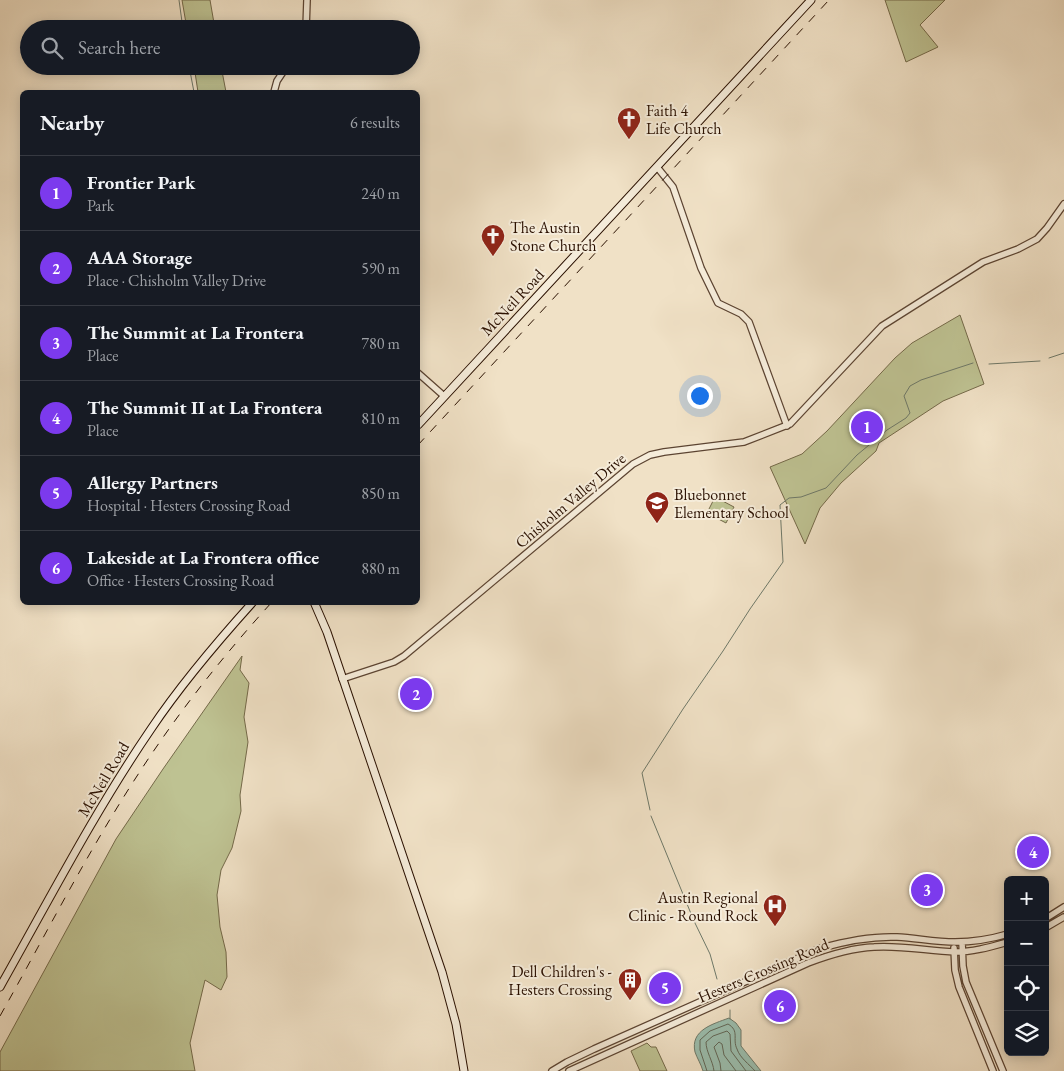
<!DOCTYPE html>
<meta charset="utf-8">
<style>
:root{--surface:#171b24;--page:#20242c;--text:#f1f3f6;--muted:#9ea1a6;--line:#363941;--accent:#7c3aed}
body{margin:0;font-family:"EB Garamond",serif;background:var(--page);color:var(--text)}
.controls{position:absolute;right:15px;bottom:15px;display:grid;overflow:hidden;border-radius:8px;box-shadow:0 2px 12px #0003}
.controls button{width:45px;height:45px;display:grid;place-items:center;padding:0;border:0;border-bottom:1px solid var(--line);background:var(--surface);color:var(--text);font:25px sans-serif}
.you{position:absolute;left:699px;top:395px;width:18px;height:18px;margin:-12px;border:4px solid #fff;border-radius:50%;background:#1a73e8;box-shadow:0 0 0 8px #1a73e833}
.badge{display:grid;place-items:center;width:32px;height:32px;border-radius:50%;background:var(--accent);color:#fff;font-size:16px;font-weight:700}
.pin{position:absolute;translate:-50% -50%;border:2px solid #fff;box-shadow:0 1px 5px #0006}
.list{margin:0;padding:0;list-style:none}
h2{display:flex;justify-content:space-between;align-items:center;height:65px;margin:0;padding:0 20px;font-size:21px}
h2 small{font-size:16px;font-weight:400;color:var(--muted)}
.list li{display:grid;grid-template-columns:32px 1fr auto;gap:15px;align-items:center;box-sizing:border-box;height:75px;padding:0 20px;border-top:1px solid var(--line)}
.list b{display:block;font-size:19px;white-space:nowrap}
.list p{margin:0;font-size:16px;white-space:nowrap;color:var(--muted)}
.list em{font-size:16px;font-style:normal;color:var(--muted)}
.icon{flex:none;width:28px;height:28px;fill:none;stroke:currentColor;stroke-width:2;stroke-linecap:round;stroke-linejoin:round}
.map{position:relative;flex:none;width:1064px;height:1071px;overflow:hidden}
.search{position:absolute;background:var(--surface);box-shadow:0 2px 12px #0003;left:20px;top:20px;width:400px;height:55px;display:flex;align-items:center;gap:12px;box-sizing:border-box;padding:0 18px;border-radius:28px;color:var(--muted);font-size:19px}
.panel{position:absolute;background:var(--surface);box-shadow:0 2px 12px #0003;left:20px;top:90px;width:400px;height:515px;border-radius:8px}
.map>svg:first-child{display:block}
</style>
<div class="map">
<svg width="1064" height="1071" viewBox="0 0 1064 1071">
<rect width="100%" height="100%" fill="#f0e1c6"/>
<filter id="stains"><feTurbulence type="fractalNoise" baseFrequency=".004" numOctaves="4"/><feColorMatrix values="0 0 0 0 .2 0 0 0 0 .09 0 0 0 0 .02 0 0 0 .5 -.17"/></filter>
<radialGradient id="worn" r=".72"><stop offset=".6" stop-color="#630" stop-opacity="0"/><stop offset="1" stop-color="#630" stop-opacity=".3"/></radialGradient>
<path fill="#bec292" stroke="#746949" d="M182,0H210L215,29H187Z
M885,0H945L920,25L938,47L906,62Z
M194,66H221L226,92H198Z
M960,315L984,384L943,401L879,443L876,451L841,483L820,508L805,544L770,467L802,454L827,431L895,358L912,343Z
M715,497L734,507L726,523L707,513Z
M242,656L240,670L249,683L244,717L248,742L240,795L241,811L232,848L221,870L217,895L220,927L226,952L227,977L221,990L205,980L190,1043L195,1071H0V1052L116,839L163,769Z
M647,1043L651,1047H656L667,1071H640L631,1051Z"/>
<path fill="#9bbeae" stroke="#6e7868" d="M729,1018L736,1023L741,1030V1046L761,1071H703C701,1064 697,1058 695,1052C690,1030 713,1024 729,1018Z"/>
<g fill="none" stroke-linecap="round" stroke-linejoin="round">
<path stroke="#626757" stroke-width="1" d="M707,1071L700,1050V1040L710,1031L728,1024C740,1031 732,1039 737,1049C740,1058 749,1064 755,1071
M714,1071C713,1061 706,1052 706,1042L713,1036L727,1031L730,1034L731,1051L746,1071
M721,1071L720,1063L714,1047L719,1042L722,1044L724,1055L736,1071"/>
<path stroke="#6e7868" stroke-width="1" d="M179,0L183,29
M189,66L194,92
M1049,358L1064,353
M989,364L1040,361
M650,810L642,773L683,709L723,651L750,609L783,562L780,505L789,498L801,497L826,488L857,455L887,430L906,418L910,413L904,396L910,386L921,380L973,363
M651,816L694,921L710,954L717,979
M730,1019V1010"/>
<g stroke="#5c4432" stroke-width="8">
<path id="tertiary" d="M306,29L307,0
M274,92L277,81L287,66
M657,167L673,187L701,268L718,303L741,314L749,322L787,426
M418,373L444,396
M342,679L394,662L404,656L633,464L650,455L664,452L744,442L790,424L882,326L983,262L1018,249L1037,239L1047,228L1064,204
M1045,919L1064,907
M1045,928L1064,917
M962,942L963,966L966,982L1003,1071
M954,948L955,970L959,987L993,1071
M552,1071L567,1062L594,1049L821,948C846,941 871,936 897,937C916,938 936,942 955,942C972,942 991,939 1008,934
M569,1071L808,963C829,955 851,948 874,947C901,945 928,951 955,952C973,952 990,947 1008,942"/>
</g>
<g stroke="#2a1000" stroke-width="9">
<path id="secondary" d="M418,425L811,0
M314,602L327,632L442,972L456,1024L464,1071
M0,987C49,900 95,811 151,729C181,684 217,642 253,602"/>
</g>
<use href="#tertiary" stroke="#f5ecda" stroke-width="5.5"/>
<use href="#secondary" stroke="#f5ecda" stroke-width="7"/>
<path stroke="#2a1000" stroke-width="1" stroke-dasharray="9 9" stroke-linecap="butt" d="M418,445L829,0
M0,1016C45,936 87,853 137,776C177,714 222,657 272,602"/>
</g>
<defs>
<g id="church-pin" transform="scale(1.25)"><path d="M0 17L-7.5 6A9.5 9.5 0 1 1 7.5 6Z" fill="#8f2418" stroke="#f5ecda"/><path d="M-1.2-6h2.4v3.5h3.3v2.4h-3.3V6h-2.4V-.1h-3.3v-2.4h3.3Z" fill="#fff"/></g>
<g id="school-pin" transform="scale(1.25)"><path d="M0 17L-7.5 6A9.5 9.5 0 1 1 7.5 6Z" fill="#8f2418" stroke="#f5ecda"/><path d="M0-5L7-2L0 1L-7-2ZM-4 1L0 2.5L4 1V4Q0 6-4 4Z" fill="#fff"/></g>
<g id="hospital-pin" transform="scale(1.25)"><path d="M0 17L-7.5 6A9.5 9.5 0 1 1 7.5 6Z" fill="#8f2418" stroke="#f5ecda"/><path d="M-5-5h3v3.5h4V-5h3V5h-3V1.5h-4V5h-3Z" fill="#fff"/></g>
<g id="building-pin" transform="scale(1.25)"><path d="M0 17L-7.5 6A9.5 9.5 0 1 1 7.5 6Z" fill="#8f2418" stroke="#f5ecda"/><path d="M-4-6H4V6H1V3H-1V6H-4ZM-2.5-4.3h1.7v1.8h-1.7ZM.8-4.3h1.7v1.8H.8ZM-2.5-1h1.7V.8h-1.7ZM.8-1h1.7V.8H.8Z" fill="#fff"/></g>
</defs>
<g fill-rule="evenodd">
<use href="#church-pin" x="629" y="119"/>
<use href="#church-pin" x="493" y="236"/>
<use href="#school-pin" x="657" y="503"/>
<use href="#hospital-pin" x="775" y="906"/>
<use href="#building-pin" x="630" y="980"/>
</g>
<g text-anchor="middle" stroke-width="4" stroke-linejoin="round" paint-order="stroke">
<g font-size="16" fill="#2a1000" stroke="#f5ecda" text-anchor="start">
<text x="646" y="116">Faith 4<tspan x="646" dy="18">Life Church</tspan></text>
<text x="510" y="233">The Austin<tspan x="510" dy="18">Stone Church</tspan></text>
<text x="674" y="500">Bluebonnet<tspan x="674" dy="18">Elementary School</tspan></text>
<text x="758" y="903" text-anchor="end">Austin Regional<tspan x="758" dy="18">Clinic - Round Rock</tspan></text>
<text x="612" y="977" text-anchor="end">Dell Children's -<tspan x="612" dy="18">Hesters Crossing</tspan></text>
</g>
<g font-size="16" fill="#2a1000" stroke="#f5ecda">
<text transform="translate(512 302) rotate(-47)" y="6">McNeil Road</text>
<text transform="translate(570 500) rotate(-40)" y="6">Chisholm Valley Drive</text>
<text transform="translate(103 779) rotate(-59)" y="6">McNeil Road</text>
<text transform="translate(763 970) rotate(-23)" y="6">Hesters Crossing Road</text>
</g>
</g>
<rect width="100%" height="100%" filter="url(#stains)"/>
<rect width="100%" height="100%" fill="url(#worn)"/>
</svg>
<div class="controls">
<button>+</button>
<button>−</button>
<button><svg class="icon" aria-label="locate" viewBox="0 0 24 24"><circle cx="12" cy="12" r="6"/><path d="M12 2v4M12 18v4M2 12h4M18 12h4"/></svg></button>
<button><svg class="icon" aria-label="layers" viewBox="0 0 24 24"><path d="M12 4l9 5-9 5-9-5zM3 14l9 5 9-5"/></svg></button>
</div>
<div class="you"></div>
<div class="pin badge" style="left:867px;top:427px">1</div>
<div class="pin badge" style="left:416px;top:694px">2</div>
<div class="pin badge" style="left:927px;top:890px">3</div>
<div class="pin badge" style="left:1033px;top:852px">4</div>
<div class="pin badge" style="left:665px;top:988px">5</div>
<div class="pin badge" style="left:780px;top:1006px">6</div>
<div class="search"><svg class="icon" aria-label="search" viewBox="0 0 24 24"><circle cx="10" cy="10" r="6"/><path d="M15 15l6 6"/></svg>Search here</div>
<section class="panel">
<h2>Nearby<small>6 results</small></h2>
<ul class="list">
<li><span class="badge">1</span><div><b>Frontier Park</b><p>Park</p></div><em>240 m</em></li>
<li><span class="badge">2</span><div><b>AAA Storage</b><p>Place · Chisholm Valley Drive</p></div><em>590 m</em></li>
<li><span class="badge">3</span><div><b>The Summit at La Frontera</b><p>Place</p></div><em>780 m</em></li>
<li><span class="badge">4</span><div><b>The Summit II at La Frontera</b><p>Place</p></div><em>810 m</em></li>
<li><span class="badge">5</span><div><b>Allergy Partners</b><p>Hospital · Hesters Crossing Road</p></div><em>850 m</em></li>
<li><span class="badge">6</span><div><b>Lakeside at La Frontera office</b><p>Office · Hesters Crossing Road</p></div><em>880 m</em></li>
</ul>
</section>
</div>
